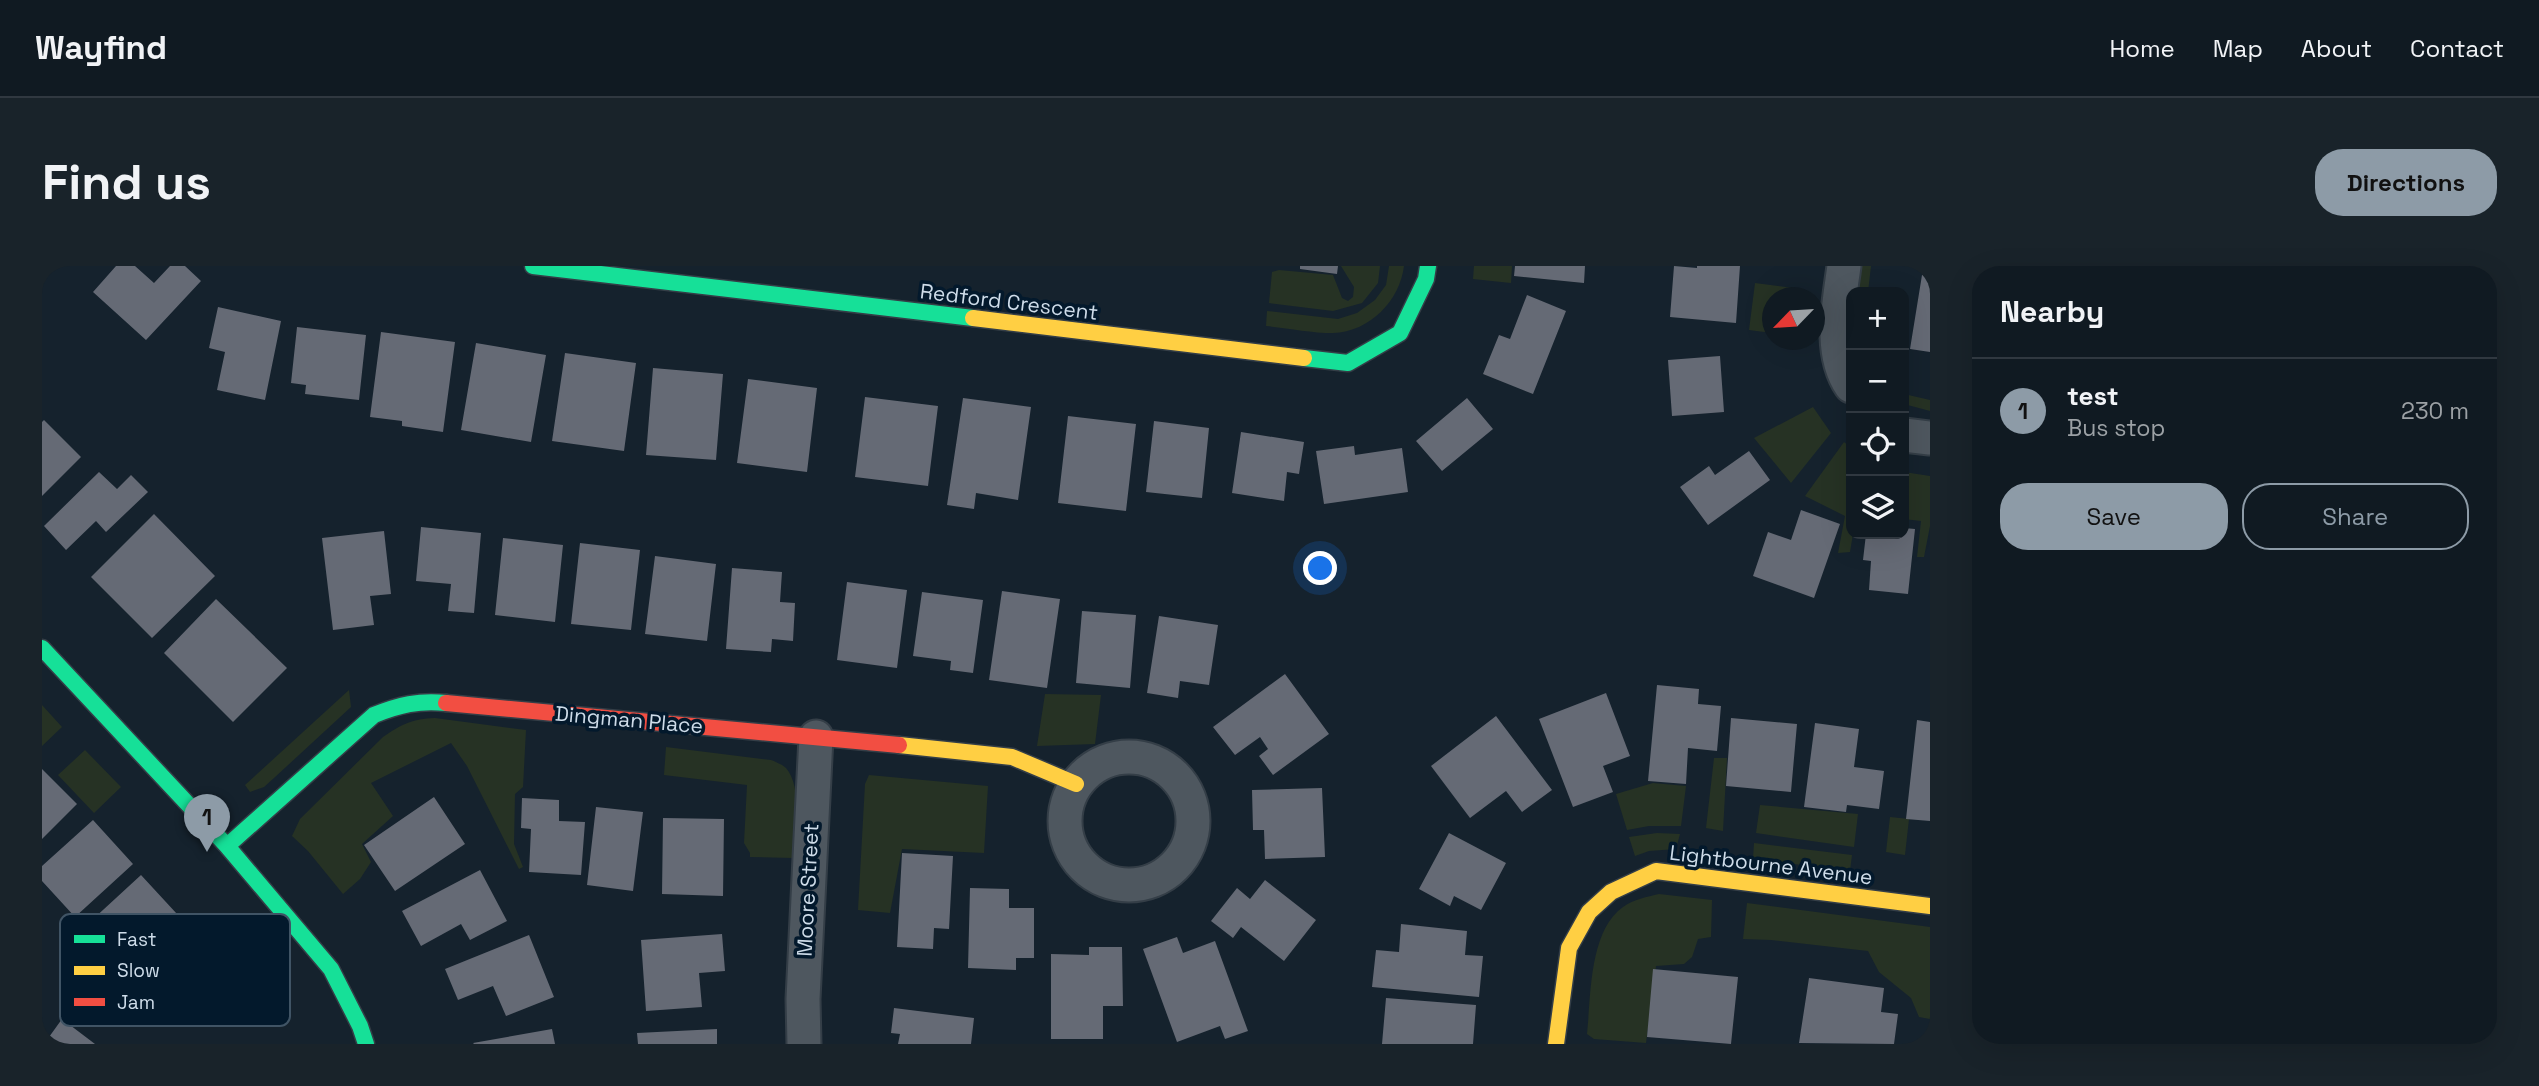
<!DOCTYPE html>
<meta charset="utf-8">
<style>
:root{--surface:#101a22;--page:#19232a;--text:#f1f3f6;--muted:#9ca1a5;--line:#303840;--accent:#8d9ba7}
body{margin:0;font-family:"Space Grotesk",sans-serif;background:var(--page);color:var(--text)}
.controls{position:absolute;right:21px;top:21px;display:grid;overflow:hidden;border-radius:14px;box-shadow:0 7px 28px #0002}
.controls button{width:63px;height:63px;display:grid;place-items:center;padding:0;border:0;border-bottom:2px solid var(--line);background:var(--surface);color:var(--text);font:35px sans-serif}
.compass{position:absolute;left:1720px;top:21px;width:63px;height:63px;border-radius:50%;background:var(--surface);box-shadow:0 7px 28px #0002;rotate:245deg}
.you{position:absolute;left:1279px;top:303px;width:24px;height:24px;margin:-18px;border:5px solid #fff;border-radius:50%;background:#1a73e8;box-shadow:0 0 0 10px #1a73e833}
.badge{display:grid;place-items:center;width:46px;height:46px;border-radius:50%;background:var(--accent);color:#111;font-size:23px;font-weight:700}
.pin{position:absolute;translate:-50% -58px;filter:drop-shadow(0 2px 4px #0008)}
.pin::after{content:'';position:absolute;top:37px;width:24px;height:21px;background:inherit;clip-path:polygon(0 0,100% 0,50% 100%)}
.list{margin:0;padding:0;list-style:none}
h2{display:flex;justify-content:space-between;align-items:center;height:91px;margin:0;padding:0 28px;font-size:30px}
h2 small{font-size:23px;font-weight:400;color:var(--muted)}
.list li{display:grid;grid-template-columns:46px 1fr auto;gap:21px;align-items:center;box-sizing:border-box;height:105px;padding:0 28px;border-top:2px solid var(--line)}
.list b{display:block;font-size:26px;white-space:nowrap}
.list p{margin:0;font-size:23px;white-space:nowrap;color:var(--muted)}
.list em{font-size:23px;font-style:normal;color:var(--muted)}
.actions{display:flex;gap:14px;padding:21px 28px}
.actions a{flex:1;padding:16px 0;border:2px solid var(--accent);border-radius:28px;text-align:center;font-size:24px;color:var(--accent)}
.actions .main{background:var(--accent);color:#111}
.icon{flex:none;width:38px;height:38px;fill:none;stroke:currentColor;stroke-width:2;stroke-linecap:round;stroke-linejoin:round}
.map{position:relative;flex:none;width:1888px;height:778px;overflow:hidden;border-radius:28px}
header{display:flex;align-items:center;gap:42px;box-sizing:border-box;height:98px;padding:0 35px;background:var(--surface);border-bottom:2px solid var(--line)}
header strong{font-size:33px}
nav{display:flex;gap:38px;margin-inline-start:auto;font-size:24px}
.intro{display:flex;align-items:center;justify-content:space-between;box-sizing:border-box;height:168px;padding:0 42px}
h1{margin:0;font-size:49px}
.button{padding:18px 32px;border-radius:28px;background:var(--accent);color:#111;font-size:24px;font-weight:700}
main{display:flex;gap:42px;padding:0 42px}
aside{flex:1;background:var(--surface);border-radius:28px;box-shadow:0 7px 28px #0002}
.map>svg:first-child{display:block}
</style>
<header>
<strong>Wayfind</strong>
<nav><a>Home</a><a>Map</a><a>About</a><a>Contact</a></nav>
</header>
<div class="intro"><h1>Find us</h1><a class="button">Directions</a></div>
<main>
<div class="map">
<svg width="1888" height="778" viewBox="0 0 1888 778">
<rect width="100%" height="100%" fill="#15222d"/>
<path fill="#263224" d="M1299,0H1338L1336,17L1320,37L1291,45L1227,37L1230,6L1237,4L1291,9L1300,32L1306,35L1311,31L1312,21Z
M1347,0H1362C1358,34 1328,66 1291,67C1269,67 1246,62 1224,60L1225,45L1296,53L1315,47L1333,34L1344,19Z
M1432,0H1470L1469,17L1431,13Z
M1819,0H1829L1826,26H1816Z
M1713,17L1752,22L1751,31L1730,32V67L1707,64Z
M1862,128L1888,134V145L1862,138Z
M1771,141L1789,167L1749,217L1712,172Z
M1802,176L1809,182L1811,268L1808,286L1796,287L1803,250L1763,230Z
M1862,206L1888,210V260L1882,291H1875L1879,255L1862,253Z
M307,424L309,441L232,512L222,521L208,526L203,519Z
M1003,428L1059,429L1053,478L995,480Z
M0,439L20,461L0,480Z
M393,452L484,464L481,521L473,528L472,578L481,601L477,603L425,500L409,477L329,517L351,550L320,578L329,596L318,613L301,628L266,585L250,570L258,553L341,471C360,458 370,453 393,452Z
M624,481L729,494C734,496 741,499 744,502C761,521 753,569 752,592L708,591V587L702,577L705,519L622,509Z
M43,484L79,521L52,547L16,509Z
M1672,492H1685L1681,565L1664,562Z
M827,509L946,520L942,587L860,583L848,647L816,644L823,518Z
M1611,517L1644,520L1639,560H1607L1585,564L1574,528Z
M1718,539L1816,548L1812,581L1714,567Z
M1848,551L1867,553L1863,589L1844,586Z
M1615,567L1638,568L1634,583L1607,585L1593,590L1587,571Z
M1712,577L1810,589L1808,605L1711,593Z
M1617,628L1670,634L1669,671L1656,673L1650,691L1642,698L1614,700L1604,777L1552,773L1545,768C1549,730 1547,665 1581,641C1592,633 1605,631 1617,628Z
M1705,637L1888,661V753L1877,751L1869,732L1837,706L1826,685L1729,674L1701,673Z"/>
<path fill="#656a75" d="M74,0H93L112,17L128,0H143L159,15L104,74L51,26Z
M1258,0H1296L1295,8L1258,3Z
M1473,0H1543L1542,17L1472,10Z
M1632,0L1655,2V0H1698L1694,57L1628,51Z
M1880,9L1888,10V86L1868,83Z
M1485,29L1524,45L1491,128L1441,108L1457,69L1468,73Z
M176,41L239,55L223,134L175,124L183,86L167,82Z
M255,61L324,69L317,134L263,128L264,119L249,117Z
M339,66L413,76L401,166L360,160V155L328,151Z
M434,77L504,89L489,176L419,164Z
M523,87L594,97L582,185L510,175Z
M1678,90L1682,146L1630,150L1626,94Z
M611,102L681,108L674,194L604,189Z
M706,113L775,122L765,206L695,197Z
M823,131L896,140L886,220L813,211Z
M921,132L989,141L976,234L934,227L932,243L905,239Z
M1425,132L1451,163L1400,205L1374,175Z
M1026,150L1094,158L1084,245L1016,237Z
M2,154L39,191L0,230V156Z
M1112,155L1167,162L1160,232L1104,226Z
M1199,166L1262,176L1257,208L1245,206L1242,235L1190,227Z
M1312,180L1313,189L1360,182L1366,226L1282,238L1274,185Z
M1707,185L1728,214L1666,259L1638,221L1667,200L1673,209Z
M57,206L75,223L89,209L106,226L64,266L54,255L24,284L2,260Z
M1759,244L1798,258L1772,332L1711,310L1726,266L1749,274Z
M112,248L173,310L110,372L49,311Z
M379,261L439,267L432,347L406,345L409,318L374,315Z
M1862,262L1873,263L1866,328L1827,324L1829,295L1821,294L1824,268H1862Z
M342,265L349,328L328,330L332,359L291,364L280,272Z
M461,272L521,279L513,356L453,349Z
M538,277L598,284L589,364L529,358Z
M613,290L674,298L665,375L603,368Z
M690,302L740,306L738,336L753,337L751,375L730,373L729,386L684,383Z
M805,316L865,324L855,402L795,394Z
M960,325L1018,333L1005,422L947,414Z
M880,326L941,334L931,407L908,404L909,395L871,390Z
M174,333L245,402L191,456L122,387Z
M1040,345L1094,349L1088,422L1034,417Z
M1117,350L1176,359L1167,419L1138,415L1136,432L1105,427Z
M1243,408L1287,468L1231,509L1217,490L1226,483L1218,471L1193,489L1171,461Z
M1615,419L1657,423L1656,438L1679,440L1675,485L1646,482L1644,518L1606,515Z
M1564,427L1588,490L1561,500L1571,526L1531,541L1497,453Z
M1454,450L1510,524L1480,546L1464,525L1428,552L1389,500Z
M1689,452L1755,458L1749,526L1684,520Z
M1875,454L1888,456V555L1864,553Z
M1773,457L1817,463L1812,501L1842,505L1837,543L1805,539L1804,546L1762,541Z
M0,503L35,538L0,573Z
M1280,522L1283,591L1223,593L1222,564H1211L1210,524Z
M392,531L423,578L353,625L322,579Z
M480,532L517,534V555L543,556L539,609L487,606L489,563L479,562Z
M554,541L601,546L591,625L545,619Z
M621,552L682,553L681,630L620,628Z
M51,554L91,598L33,651L0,615V600Z
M1407,567L1464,597L1439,644L1412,630L1408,640L1377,623Z
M860,587L911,590L907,663L892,662L891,683L855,681Z
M438,604L465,655L428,674L419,658L379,680L360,645Z
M99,609L135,648L85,694L49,655Z
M1223,614L1274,654L1242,695L1199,661L1191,672L1169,655L1195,622L1208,633Z
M928,622L967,623V642H992V692H974V704L926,702Z
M1359,658L1425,665L1423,689L1441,690L1437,731L1330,721L1334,684L1357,686Z
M680,668L683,705L657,707L660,741L604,745L599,674Z
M487,669L512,731L464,750L451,720L416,734L403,703Z
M1135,671L1141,687L1173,675L1206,765L1183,773L1178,760L1135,776L1101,683Z
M1047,681H1080L1081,740H1061V773H1009V688L1047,689Z
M1611,703L1696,711L1689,778L1605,771Z
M1767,712L1842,722L1839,746L1856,748L1852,778L1757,777Z
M1344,732L1434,739L1431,778H1340Z
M852,742L932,752L929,778H856L858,768L849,767Z
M20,753L53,778H2Z
M510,763L513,778H432L431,777Z
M675,763V778H596L595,767Z"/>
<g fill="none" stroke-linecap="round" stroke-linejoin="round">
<g stroke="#343e47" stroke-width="37">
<path id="street" d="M1802,0C1797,38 1786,86 1809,120
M1862,169L1888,172
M1023 555a64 64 0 1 1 128 0a64 64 0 1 1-128 0Z
M762,778L761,733L774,471"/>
</g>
<g stroke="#343e47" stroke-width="19">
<path id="fast" d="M491,0L931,52
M1262,92L1306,97L1358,67L1384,13L1386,0
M0,382L185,580L289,703L318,760L324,778
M185,580L332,449C357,439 377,434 404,437"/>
</g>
<g stroke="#343e47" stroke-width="19">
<path id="slow" d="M931,52L1262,92
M857,479L970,491L1034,518
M1514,778L1527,682L1547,646L1569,626L1614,605L1888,640"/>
</g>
<g stroke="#343e47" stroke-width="19">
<path id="jam" d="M404,437L857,479"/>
</g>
<use href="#street" stroke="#4e575f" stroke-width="33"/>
<use href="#fast" stroke="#16e098" stroke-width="16"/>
<use href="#slow" stroke="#ffcf43" stroke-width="16"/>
<use href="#jam" stroke="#f24e42" stroke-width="16"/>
</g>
<g text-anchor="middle" stroke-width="7" stroke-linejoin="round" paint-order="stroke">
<g font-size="21" fill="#cedce9" stroke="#03192c">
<text transform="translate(967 36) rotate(7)" y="7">Redford Crescent</text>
<text transform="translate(587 454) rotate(5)" y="7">Dingman Place</text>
<text transform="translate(1729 599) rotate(7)" y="7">Lightbourne Avenue</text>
<text transform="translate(766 624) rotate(-87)" y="7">Moore Street</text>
</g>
</g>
<rect x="18" y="648" width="230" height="112" rx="10" fill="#03192c" stroke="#405465" stroke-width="2"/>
<rect x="32" y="669" width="31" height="8" fill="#16e098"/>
<rect x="32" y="700" width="31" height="9" fill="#ffcf43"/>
<rect x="32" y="732" width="31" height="8" fill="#f24e42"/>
<g font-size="19" fill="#cedce9">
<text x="75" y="680">Fast</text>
<text x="75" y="711">Slow</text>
<text x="75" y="743">Jam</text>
</g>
</svg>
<div class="controls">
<button>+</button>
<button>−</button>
<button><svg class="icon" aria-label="locate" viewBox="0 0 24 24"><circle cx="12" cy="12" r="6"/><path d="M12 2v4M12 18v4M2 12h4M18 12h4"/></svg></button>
<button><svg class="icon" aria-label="layers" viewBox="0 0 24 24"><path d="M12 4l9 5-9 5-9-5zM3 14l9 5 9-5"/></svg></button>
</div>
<svg class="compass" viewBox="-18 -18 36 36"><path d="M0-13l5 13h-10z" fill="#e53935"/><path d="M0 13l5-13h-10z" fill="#9ca1a5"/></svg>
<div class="you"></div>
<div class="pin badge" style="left:165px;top:586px">1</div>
</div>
<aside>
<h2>Nearby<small></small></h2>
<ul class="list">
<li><span class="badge">1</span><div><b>test</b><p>Bus stop</p></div><em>230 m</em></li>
</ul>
<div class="actions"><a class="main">Save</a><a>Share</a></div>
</aside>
</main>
